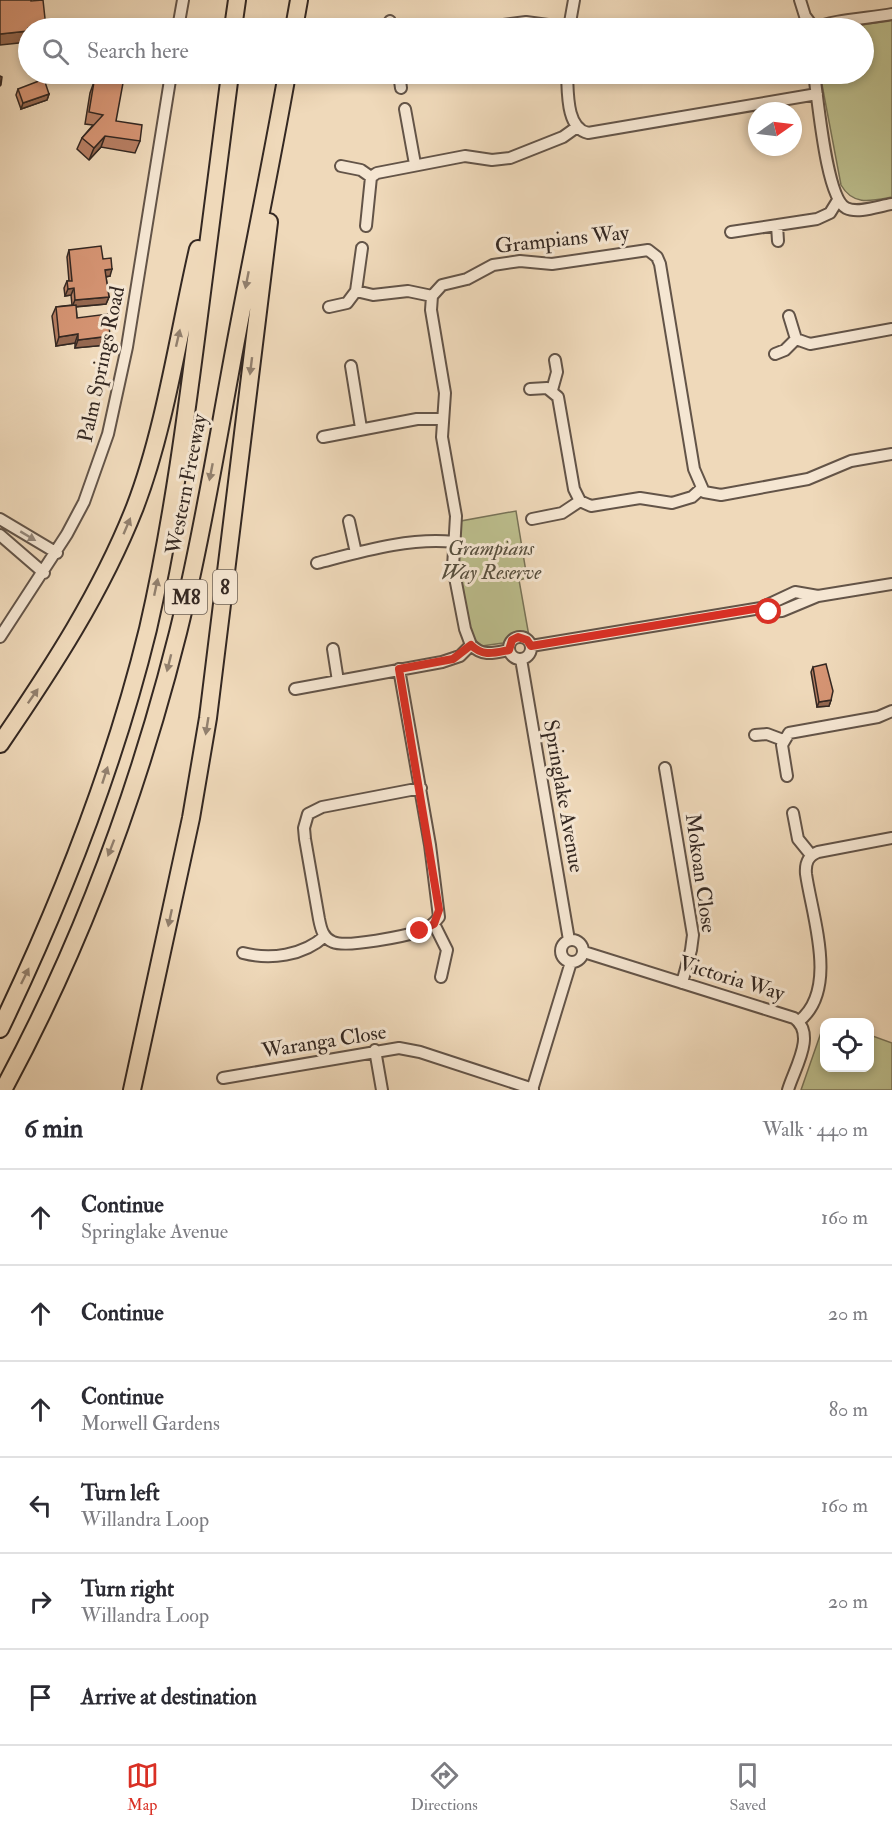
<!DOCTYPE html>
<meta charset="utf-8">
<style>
:root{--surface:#fff;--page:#f2f2f3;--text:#2b2b33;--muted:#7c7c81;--line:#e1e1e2;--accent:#d93025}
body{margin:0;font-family:"IM FELL Double Pica",serif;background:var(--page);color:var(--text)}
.controls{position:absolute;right:18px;bottom:18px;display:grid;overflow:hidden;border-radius:12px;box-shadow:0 3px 9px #0003}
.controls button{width:54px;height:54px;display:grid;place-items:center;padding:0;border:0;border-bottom:2px solid var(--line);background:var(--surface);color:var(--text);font:30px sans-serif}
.compass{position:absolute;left:748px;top:102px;width:54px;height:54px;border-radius:50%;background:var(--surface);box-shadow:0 3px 9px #0003;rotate:76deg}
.stop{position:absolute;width:18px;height:18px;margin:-14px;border:4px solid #d93025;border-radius:50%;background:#fff}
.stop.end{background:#d93025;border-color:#fff;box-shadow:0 2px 6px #0008}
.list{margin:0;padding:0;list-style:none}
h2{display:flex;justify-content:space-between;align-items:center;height:78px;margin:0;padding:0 24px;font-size:26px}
h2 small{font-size:20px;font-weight:400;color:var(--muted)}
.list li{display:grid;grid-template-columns:39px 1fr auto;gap:18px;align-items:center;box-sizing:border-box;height:96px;padding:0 24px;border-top:2px solid var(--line)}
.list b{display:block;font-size:22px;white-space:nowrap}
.list p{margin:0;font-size:20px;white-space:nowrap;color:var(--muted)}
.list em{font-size:20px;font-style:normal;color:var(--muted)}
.icon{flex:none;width:33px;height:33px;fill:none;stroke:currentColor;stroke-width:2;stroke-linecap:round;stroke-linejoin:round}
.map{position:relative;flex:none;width:892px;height:1090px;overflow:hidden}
.search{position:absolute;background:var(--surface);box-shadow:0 3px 9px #0003;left:18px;right:18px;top:18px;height:66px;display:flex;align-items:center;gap:15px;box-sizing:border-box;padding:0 21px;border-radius:33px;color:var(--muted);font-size:22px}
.sheet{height:654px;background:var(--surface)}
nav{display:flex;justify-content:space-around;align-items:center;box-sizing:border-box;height:84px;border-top:2px solid var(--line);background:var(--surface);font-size:16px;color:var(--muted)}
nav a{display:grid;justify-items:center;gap:3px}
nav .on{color:var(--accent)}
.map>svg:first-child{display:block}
</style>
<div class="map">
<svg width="892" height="1090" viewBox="0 0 892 1090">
<rect width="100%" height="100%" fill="#efd9ba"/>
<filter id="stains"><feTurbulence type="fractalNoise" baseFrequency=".00333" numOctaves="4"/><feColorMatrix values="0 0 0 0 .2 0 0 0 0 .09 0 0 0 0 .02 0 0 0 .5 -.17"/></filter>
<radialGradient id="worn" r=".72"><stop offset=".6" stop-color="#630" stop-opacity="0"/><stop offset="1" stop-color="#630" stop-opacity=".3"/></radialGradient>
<path fill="#bcbe8d" stroke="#787358" stroke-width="1.5" d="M892,20V197C871,201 853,206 841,185L820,74H864V28H844Z
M516,511L527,578L519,580L529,636L514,634L503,643L482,646L472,637L462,586L457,557L461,521Z
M824,1024V1068H870V1035L892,1043V1090H801Z"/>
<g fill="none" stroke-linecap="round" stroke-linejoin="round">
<g stroke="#635448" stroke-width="14">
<path id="minor" d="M800,0L805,16L814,28
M390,21L392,28
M178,28L183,0
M481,28L526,22L570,28
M569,28L574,0
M817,28C829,20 874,18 892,14
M399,74L401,88
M567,74C568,92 566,128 588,133L817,94
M814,74C818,98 826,198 846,208C858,214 879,206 892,204
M405,109L415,164
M341,166L361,170L371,177
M777,225L778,241
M366,226L371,177L377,173L465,156L492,160L510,158L563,137L577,127
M731,232L817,219L830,213L838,200
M356,291L362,248
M329,307L347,303L356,291L373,295L408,291L432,296
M789,316L796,339
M775,354L785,350L796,339L810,344L892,329
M351,366L361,428
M530,389L547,388L558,397L574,489L580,501
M552,390L557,372L555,360
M323,437L417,419H442
M0,519L57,553
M532,519L562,513L580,501L591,506L640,498L672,503L692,497L701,489
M349,521L356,553
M0,535L44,573
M317,563C360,552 410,537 454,542
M761,608L769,612L782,611L818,596L892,584
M0,637L67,534L84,502L108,434L127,347L171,74
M509 648a11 11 0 1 1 22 0a11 11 0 1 1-22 0Z
M471,645L465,629L453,567L456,516L442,437L445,393L431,310L432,296L442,285L467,279L493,265L520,261L552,264L648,250L657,257L660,264L694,469L704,492L721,495L808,479L851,461L892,454
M531,646L761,608L795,592L818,596
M333,649L338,681
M521,659L569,940
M399,669L430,845L439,917C434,924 429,928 421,931C405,936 347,948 333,942C323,938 321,929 319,919L305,839L304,828L308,814L322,807L421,788
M295,689L442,662L460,656L471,645C483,657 494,653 509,650
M755,735L767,734L783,740
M665,768L693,935L691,950L682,983
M787,776L782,745L789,733L878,717L892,711
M793,813L798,839L811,855
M434,924L447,950L441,977
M561 951a11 11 0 1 1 22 0a11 11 0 1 1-22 0Z
M584,952L794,1018C817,1034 794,1069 788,1090
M243,953C270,960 303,956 325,936
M799,1021C839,990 812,916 806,874C805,863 808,856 818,852L892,838
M375,1050L382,1090
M223,1078L399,1048L420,1052L533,1089
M532,1090L571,962"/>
</g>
<g stroke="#342822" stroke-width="20">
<path id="highway" d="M233,28L237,0
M294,28L299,0
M0,744C52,668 101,593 135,507C165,429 179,331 198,249
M0,1029C62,900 114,768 148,629C173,520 187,410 201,300C210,225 221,149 230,74
M3,1090C88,933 149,761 189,587C207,507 220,426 235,346C252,255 271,165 287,74
M132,1090L191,818L208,718L269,222"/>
</g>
<use href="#minor" stroke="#f5e6d2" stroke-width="10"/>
<use href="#highway" stroke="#efd9ba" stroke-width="16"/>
</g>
<path fill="#b77f63" stroke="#342822" stroke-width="1.5" d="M99,79L116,121L140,141L135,153L101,147L89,160L77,149L82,138L93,125L85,124L90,93L94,82L98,83Z
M18,89L49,94L47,100L21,109L16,95Z
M69,250L103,259L110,276L106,277L109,297L106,304L76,307L77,318L107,345L75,348V343L56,346L52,316L56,307L72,305L71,295L65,296L64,288L67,281H69L67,257Z
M813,667L831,700L829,706L817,707L811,672Z"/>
<path fill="#956850" stroke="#342822" stroke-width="1.5" d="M28,31V42L0,45V34Z
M49,94L47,100L21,109L23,103Z
M105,136L101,147L89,160L94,148Z
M112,269L110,276L103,277L105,270Z
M74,288L71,295L65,296L68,289Z
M109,297L106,304L72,307L75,300Z
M78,334L75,343L56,346L59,337Z
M110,336L107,345L75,348L78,340Z
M831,700L829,706L817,707L819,702Z"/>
<path fill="#d59473" stroke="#342822" stroke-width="1.5" d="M0,0H31V1L43,0L46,28H28V31L0,34Z
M0,76L2,77L1,85L0,86Z
M44,79L49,94L23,103L18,89Z
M99,79L123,83L116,121L142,125L140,141L105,136L94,148L82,138L103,115L89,112L94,82L99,83Z
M101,246L103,259L111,258L112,269L105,270L109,297L75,300L74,288L68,289L67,281H72L69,250Z
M76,305L77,318L108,314L110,336L78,340V334L59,337L56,307Z
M826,664L833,691L831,700L819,702L813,667Z"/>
<defs><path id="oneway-solid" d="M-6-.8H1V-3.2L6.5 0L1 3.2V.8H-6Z" transform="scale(1.5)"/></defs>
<g fill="#92806e">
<use href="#oneway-solid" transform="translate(247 280) rotate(101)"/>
<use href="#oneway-solid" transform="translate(178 338) rotate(-77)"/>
<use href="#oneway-solid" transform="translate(251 366) rotate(97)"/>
<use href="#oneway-solid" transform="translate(211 472) rotate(101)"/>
<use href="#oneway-solid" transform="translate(127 526) rotate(-67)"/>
<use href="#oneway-solid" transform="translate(156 587) rotate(-78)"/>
<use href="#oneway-solid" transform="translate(169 663) rotate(104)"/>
<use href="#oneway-solid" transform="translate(33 696) rotate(-55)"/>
<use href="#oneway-solid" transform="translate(207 726) rotate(99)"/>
<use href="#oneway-solid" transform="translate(105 775) rotate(-72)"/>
<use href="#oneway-solid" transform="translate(111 848) rotate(111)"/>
<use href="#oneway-solid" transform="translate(170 918) rotate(102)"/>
<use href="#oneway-solid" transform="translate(25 976) rotate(-64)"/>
</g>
<use fill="#94877a" href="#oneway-solid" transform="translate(28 536) rotate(31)"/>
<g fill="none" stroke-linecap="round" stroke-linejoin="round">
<path stroke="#d93025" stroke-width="8" d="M420,931L434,924L439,910L399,669L453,659L471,645C483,657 494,653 509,650L512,640L518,637L527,640L531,646L760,608L769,612"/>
</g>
<g text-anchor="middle" stroke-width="6" stroke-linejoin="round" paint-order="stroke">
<g fill="#f5e6d2" stroke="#6e6157" stroke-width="1.5">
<rect x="213" y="570" width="24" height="34" rx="4.5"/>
<rect x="165" y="580" width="42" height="34" rx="4.5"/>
</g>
<g font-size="20" font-weight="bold" fill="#342822">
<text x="225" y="594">8</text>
<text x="186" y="604">M8</text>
</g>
<g font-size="21" fill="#342822" stroke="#f5e6d2">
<text transform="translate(562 239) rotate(-6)" y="7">Grampians Way</text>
<text transform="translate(101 364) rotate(-78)" y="7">Palm Springs Road</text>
<text transform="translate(186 484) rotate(-79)" y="7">Western Freeway</text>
<text transform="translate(564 796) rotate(80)" y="7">Springlake Avenue</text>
<text transform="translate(701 873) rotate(82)" y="7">Mokoan Close</text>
<text transform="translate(732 978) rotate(17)" y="7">Victoria Way</text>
<text transform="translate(324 1041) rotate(-9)" y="7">Waranga Close</text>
</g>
<g font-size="21" font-style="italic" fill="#564e3d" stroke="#f5e6d2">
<text x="491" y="555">Grampians<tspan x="491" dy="24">Way Reserve</tspan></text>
</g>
</g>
<rect width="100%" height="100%" filter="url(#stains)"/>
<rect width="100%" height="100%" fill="url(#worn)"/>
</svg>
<div class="controls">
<button><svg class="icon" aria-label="locate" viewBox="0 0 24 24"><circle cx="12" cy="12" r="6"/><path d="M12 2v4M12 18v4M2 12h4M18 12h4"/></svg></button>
</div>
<svg class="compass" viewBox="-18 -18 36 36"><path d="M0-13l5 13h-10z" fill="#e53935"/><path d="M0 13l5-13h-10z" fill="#7c7c81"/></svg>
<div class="stop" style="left:769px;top:612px"></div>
<div class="stop end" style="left:420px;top:931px"></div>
<div class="search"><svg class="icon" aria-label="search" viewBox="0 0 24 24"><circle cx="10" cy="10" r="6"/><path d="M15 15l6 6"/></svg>Search here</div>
</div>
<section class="sheet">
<h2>6 min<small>Walk · 440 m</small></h2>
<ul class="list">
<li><svg class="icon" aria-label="ahead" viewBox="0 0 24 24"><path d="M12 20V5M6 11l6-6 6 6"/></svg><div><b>Continue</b><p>Springlake Avenue</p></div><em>160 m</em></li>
<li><svg class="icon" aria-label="ahead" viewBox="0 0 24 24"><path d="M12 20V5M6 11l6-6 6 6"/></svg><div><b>Continue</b></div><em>20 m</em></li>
<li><svg class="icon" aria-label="ahead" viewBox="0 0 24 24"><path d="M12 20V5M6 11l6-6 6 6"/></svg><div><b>Continue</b><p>Morwell Gardens</p></div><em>80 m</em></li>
<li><svg class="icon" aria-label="left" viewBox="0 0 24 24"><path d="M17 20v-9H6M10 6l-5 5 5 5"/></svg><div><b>Turn left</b><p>Willandra Loop</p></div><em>160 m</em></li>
<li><svg class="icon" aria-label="right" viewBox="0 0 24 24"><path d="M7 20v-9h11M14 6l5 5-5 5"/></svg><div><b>Turn right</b><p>Willandra Loop</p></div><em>20 m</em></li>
<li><svg class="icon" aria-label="arrive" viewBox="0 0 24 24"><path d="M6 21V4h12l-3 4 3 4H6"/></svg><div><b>Arrive at destination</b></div></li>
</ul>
</section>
<nav>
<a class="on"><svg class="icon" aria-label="map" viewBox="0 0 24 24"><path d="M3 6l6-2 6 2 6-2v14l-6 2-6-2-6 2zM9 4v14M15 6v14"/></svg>Map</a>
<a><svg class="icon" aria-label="directions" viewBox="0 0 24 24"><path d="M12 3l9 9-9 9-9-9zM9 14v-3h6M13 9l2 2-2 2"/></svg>Directions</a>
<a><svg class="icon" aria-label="saved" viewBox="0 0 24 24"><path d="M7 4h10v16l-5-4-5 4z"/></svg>Saved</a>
</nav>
